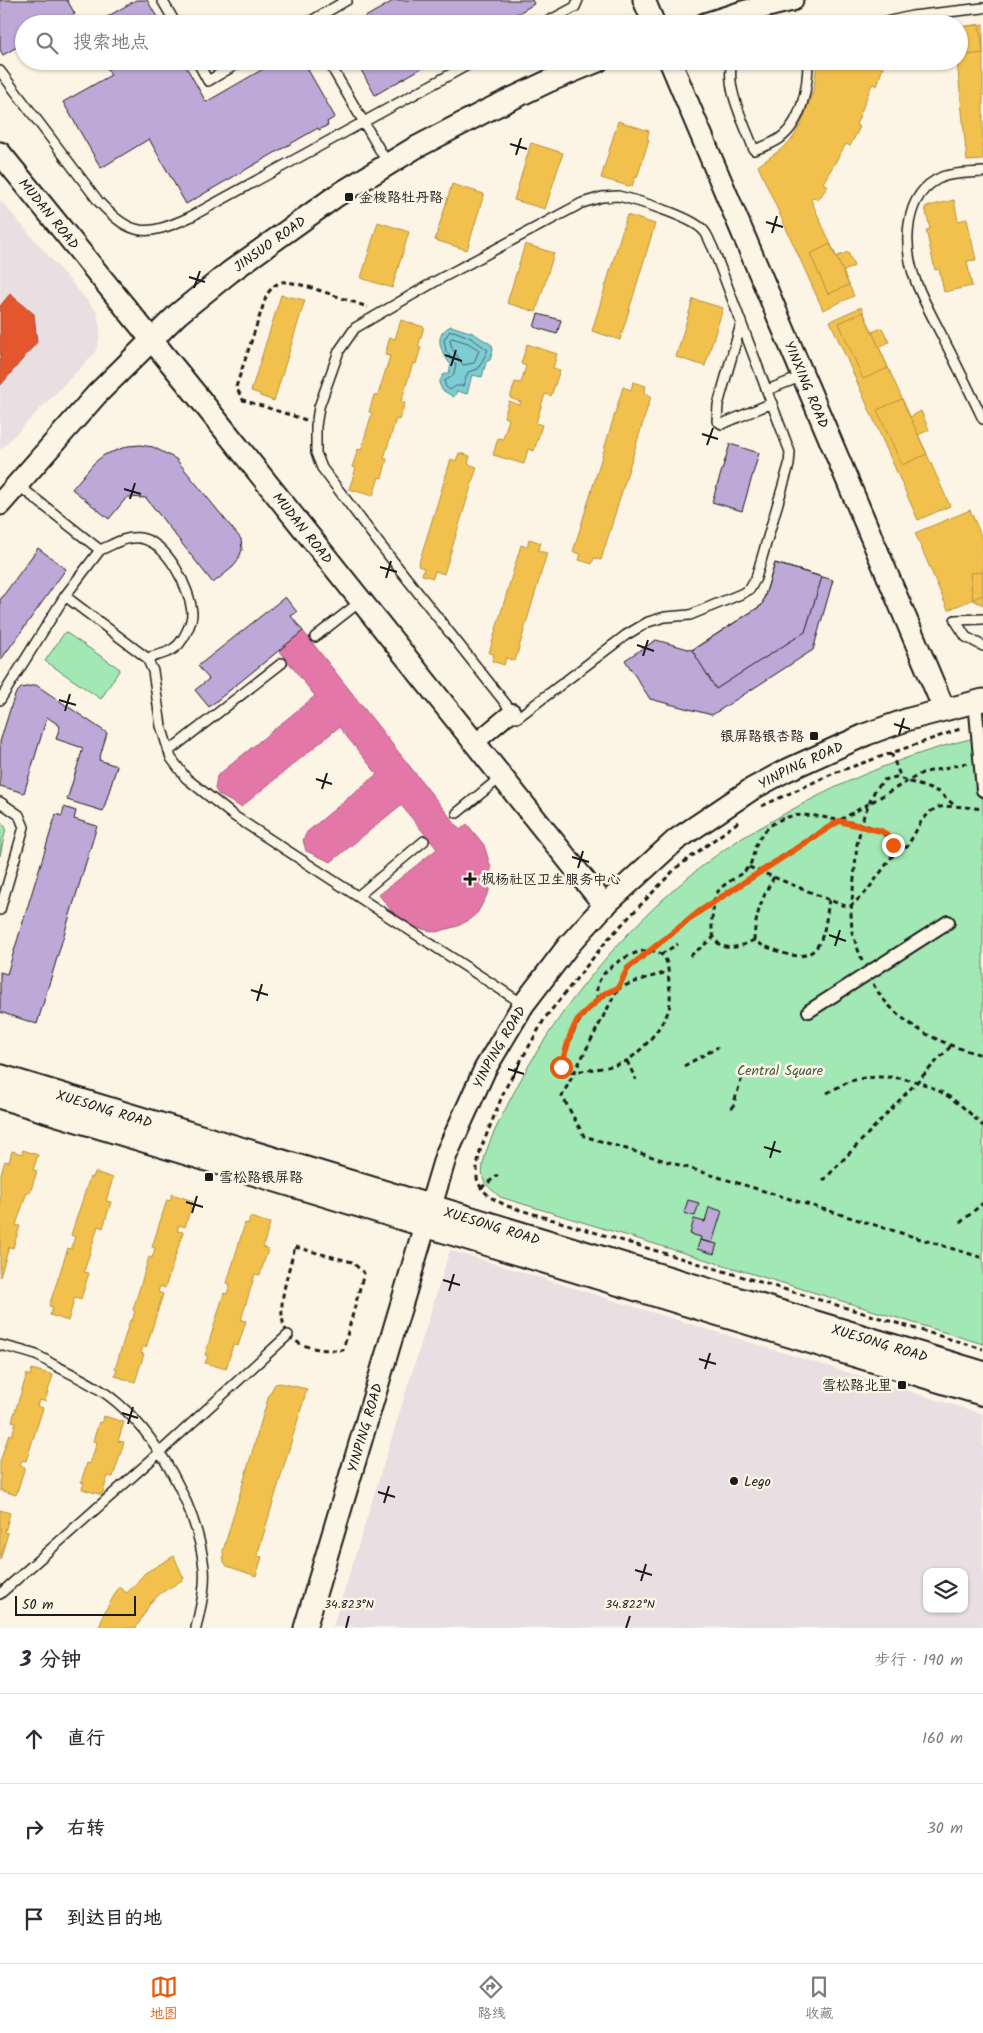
<!DOCTYPE html>
<html lang="zh">
<meta charset="utf-8">
<style>
:root{--surface:#fff;--page:#f7f7f7;--text:#2b2b33;--muted:#7c7c81;--line:#e1e1e2;--accent:#ea580c}
body{margin:0;font-family:Kalam,"LXGW WenKai TC",sans-serif;background:var(--page);color:var(--text)}
.controls{position:absolute;right:15px;bottom:15px;display:grid;overflow:hidden;border-radius:10px;box-shadow:0 1px 4px #0004}
.controls button{width:45px;height:45px;display:grid;place-items:center;padding:0;border:0;border-bottom:1px solid var(--line);background:var(--surface);color:var(--text);font:25px sans-serif}
.scale{position:absolute;left:15px;bottom:12px;width:121px;box-sizing:border-box;padding-left:5px;border:2px solid #1c1c1c;border-top:0;font-size:14px;line-height:18px;white-space:nowrap;color:#1c1c1c;-webkit-text-stroke:4px #fcf5e5;paint-order:stroke}
.stop{position:absolute;width:15px;height:15px;margin:-11px;border:4px solid #ea580c;border-radius:50%;background:#fff}
.stop.end{background:#ea580c;border-color:#fff;box-shadow:0 1px 5px #0008}
.list{margin:0;padding:0;list-style:none}
h2{display:flex;justify-content:space-between;align-items:center;height:65px;margin:0;padding:0 20px;font-size:21px}
h2 small{font-size:16px;font-weight:400;color:var(--muted)}
.list li{display:grid;grid-template-columns:32px 1fr auto;gap:15px;align-items:center;box-sizing:border-box;height:90px;padding:0 20px;border-top:1px solid var(--line)}
.list b{display:block;font-size:19px;white-space:nowrap}
.list em{font-size:16px;font-style:normal;color:var(--muted)}
.icon{flex:none;width:28px;height:28px;fill:none;stroke:currentColor;stroke-width:2;stroke-linecap:round;stroke-linejoin:round}
.map{position:relative;flex:none;width:983px;height:1628px;overflow:hidden}
.search{position:absolute;background:var(--surface);box-shadow:0 1px 4px #0004;left:15px;right:15px;top:15px;height:55px;display:flex;align-items:center;gap:12px;box-sizing:border-box;padding:0 18px;border-radius:28px;color:var(--muted);font-size:19px}
.sheet{height:335px;background:var(--surface)}
nav{display:flex;justify-content:space-around;align-items:center;box-sizing:border-box;height:70px;border-top:1px solid var(--line);background:var(--surface);font-size:14px;color:var(--muted)}
nav a{display:grid;justify-items:center;gap:2px}
nav .on{color:var(--accent)}
.map>svg:first-child{display:block}
</style>
<div class="map">
<svg width="983" height="1628" viewBox="0 0 983 1628">
<rect width="100%" height="100%" fill="#fcf5e5"/>
<filter id="ink" filterUnits="userSpaceOnUse"><feTurbulence type="fractalNoise" baseFrequency=".02" numOctaves="2"/><feDisplacementMap in="SourceGraphic" scale="10" xChannelSelector="R" yChannelSelector="G"/><feConvolveMatrix kernelMatrix="1 2 1 2 8 2 1 2 1" color-interpolation-filters="sRGB"/></filter>
<g filter="url(#ink)">
<path fill="#e9dee1" fill-rule="evenodd" d="M0,200L97,312L100,328L99,342L94,354L0,450Z
M450,1250L983,1414V1628L333,1627ZM927,1572H964V1609H927Z"/>
<path fill="#a2e8b4" stroke="#5f8268" d="M65,632L120,669L101,699L45,661Z
M983,736V1344L500,1197C495,1192 487,1187 484,1181C476,1162 499,1123 507,1106C555,1008 635,913 725,849C739,839 755,831 770,822C837,783 907,753 983,736Z
M0,820L6,828L0,856Z"/>
<path fill="#7dced4" stroke="#56878a" d="M451,326L473,333L492,345L493,350L490,360L486,362L482,377L472,375L467,394L457,391L454,397L442,390L439,383L443,375L449,373L451,365C441,352 432,335 451,326Z"/>
<path fill="#f2c14e" stroke="#b2903f" d="M983,24V53L959,56V27Z
M979,25L983,50V160L967,161L957,61H959V27Z
M817,61H879L878,65L883,67L877,86L872,84L856,125L860,127L850,146L846,144L823,183L828,186L818,200L813,197L811,200L854,296L823,310L758,166L780,150L793,138L802,122L814,88Z
M618,121L649,131L647,139H649L637,178L635,177L632,187L601,178Z
M531,143L563,153L545,209L514,200Z
M452,184L484,194L467,250L435,240Z
M954,200L958,221L967,219L976,260L967,261L972,286L944,292L939,269L935,270L926,230L930,229L925,207Z
M627,215L655,224L620,340L592,331Z
M378,222L409,232L392,288L361,278Z
M525,244L554,253L536,312L507,303Z
M830,244L836,257L848,252L854,266L843,272L849,285L828,294L810,254Z
M281,295L305,300L274,401L260,396V394L251,391Z
M693,299L723,308L705,366L676,357Z
M861,307L950,506L918,520L830,321Z
M863,312L872,332L882,328L889,342L879,347L888,368L863,379L839,323Z
M401,320L424,327L418,347H421L416,364L413,363L401,402L405,403L399,420L396,419L384,458L387,459L382,478L379,477L373,496L349,489L356,468L352,467L358,449L361,450L372,413L369,412L374,395H378L390,356L385,355L390,337L395,339Z
M527,344L557,354L553,368L560,370L551,396L545,394L536,423L542,425L534,451L528,449L524,464L493,455L498,438L503,439L509,419L504,417L509,401L520,405L521,402L510,398L515,382L521,383L526,366L521,364Z
M633,382L646,386L644,393L651,396L601,560L594,558L592,564L579,560L581,554L573,552L623,387L631,390Z
M902,399L910,417L921,411L929,430L918,435L927,454L902,465L877,410Z
M459,453L470,456L468,464L477,467L444,574L435,571L433,578L422,575L424,568L418,566L451,459L456,461Z
M970,510L983,540V595L948,610L915,533Z
M529,539L541,543L538,551L547,553L515,661L506,658L504,665L492,661L494,654L489,653L521,545L527,547Z
M983,572V605L973,600L970,573Z
M23,1150L38,1155L33,1170L37,1171L30,1193L27,1192L16,1225L20,1226L13,1248L9,1247L0,1277V1177L5,1161L9,1162L12,1151L22,1154Z
M95,1172L113,1178L106,1201L111,1202L103,1228L98,1226L84,1272L89,1273L81,1299L75,1297L68,1321L50,1315L53,1307L49,1306L68,1248L71,1249L75,1237L71,1235L90,1177L93,1178Z
M172,1194L193,1201L185,1227L179,1225L177,1231L183,1232L165,1288L160,1286L158,1292L163,1294L146,1348L143,1346L141,1353L144,1354L135,1382L115,1376L117,1369H115L130,1320L132,1321L135,1311L133,1310L149,1257L152,1258L155,1248L152,1247L167,1200L170,1201Z
M250,1217L270,1223L263,1247L268,1249L260,1275L255,1274L241,1320L246,1321L238,1346L233,1345L226,1369L205,1363L208,1356L205,1355L224,1293L227,1294L230,1284L227,1283L245,1223L248,1224Z
M32,1369L53,1375L45,1401L39,1400L37,1406L43,1408L26,1461L22,1460L20,1466L25,1467L16,1495L0,1490V1462L9,1434L12,1435L16,1422L12,1421L27,1374L30,1376Z
M280,1383L307,1389L257,1556L262,1557L256,1576L227,1566L224,1562L223,1551L269,1395L275,1384Z
M104,1416L124,1422L118,1441L124,1442L113,1477L108,1476L102,1495L82,1489L84,1483L81,1482L87,1463L90,1464L97,1442L93,1441L99,1422L102,1423Z
M0,1510L10,1513L5,1532L8,1533L0,1560Z
M174,1556L184,1579L161,1593L151,1602L136,1628H99L104,1613L119,1587L127,1593L145,1573Z"/>
<path fill="#e4572e" stroke="#a84529" d="M10,294L34,314L37,342L0,386V306Z"/>
<path fill="#e377a8" stroke="#a75c7e" d="M303,631L460,830L467,824L484,845L491,868L489,891L478,912L469,920L458,926L436,932L414,927L395,915L379,895L437,849L401,805L331,862L306,851L303,840L307,832L377,774L339,727L241,807L219,795L215,789L217,776L315,696L279,650Z"/>
<g fill="none" stroke-linecap="round" stroke-linejoin="round">
<path stroke="#436366" stroke-width="1" d="M454,331L471,338L488,350L478,369L468,372L463,386H456L450,390L446,387L444,381L453,376L456,365L446,351L444,340L449,332Z
M452,338L468,343L479,350L474,363L463,365L452,348L450,341Z"/>
</g>
<path fill="#bea8d7" stroke="#1c1c1c" d="M0,0H67L75,14L58,24H24V43L3,55L0,50Z
M136,0H147L161,24H95Z
M395,0H532L534,4L500,24H353Z
M103,61H183L206,102L277,61H303L335,117L327,122L328,125L319,130L318,128L186,204L149,139L101,168L63,102L111,75Z
M356,61H434L375,95Z
M538,314L561,320L557,334L534,327Z
M730,444L759,453L742,511L712,502Z
M140,445L153,447L176,459L241,539L242,550L237,562L233,567L213,583L146,498L127,497L109,519L72,489L94,463L104,455L128,446Z
M38,548L66,569L0,661V600Z
M775,563L822,577L805,632L716,689L692,650L762,605Z
M775,563L833,580L813,650L712,715L650,699L625,660L656,640L692,650L762,605Z
M285,597L297,612L291,616L303,631L209,707L195,690L209,679L198,666Z
M36,685L107,733L99,760L117,766L103,811L67,800L83,748L56,739L60,726L47,717L24,793L0,786V742L13,700L16,693L21,688Z
M64,807L76,811L74,819L97,826L37,1024L0,1012V972L7,974L56,814L62,816Z
M688,1200L699,1203L695,1216L684,1213Z
M709,1207L722,1211L712,1243L700,1240L701,1237L690,1234L694,1219L705,1222Z
M700,1240L717,1244L714,1254L697,1249Z"/>
<g fill="none" stroke-linecap="round" stroke-linejoin="round">
<g stroke="#1c1c1c" stroke-width="12">
<path id="service" d="M162,0L176,24
M306,24L347,0
M543,24L575,7L578,0
M877,24L912,16L983,8
M197,61L208,81L242,61
M328,61L388,164
M732,61C725,90 745,124 754,150C762,147 772,144 779,139C802,123 808,87 808,61
M0,71L99,202C132,237 146,237 190,217L475,61
M983,172C971,173 953,173 942,177C902,194 903,248 916,282C924,303 936,323 946,344C959,369 971,394 983,419
M618,196C636,200 693,217 704,231C708,235 710,243 713,248L790,452L789,465L756,578L750,589L741,594L690,615L665,617L648,622L626,635L517,718L378,542L322,468L316,453V426L319,407L339,351L355,328L436,281L582,203L602,197Z
M741,324L718,405L717,421L722,424L772,403
M767,390L803,376
M100,550C112,545 126,536 140,538C167,542 190,588 192,613C192,623 185,637 179,644C171,653 158,655 147,658
M65,596L147,658L153,671L161,726L171,758L186,778L234,816L523,1004
M955,620L966,637L983,646
M955,620L983,619
M315,637L361,601
M0,700L65,596L100,550L18,485
M169,751L282,663
M0,802L19,815L24,827L0,910
M457,813L501,777
M358,896L424,841
M0,1345C12,1348 25,1351 36,1355C43,1358 50,1363 56,1366C74,1375 93,1384 109,1396C157,1432 198,1509 204,1568C206,1588 200,1609 196,1628
M0,1594L159,1453L288,1335"/>
</g>
<g stroke="#1c1c1c" stroke-width="16">
<path id="pedestrian" d="M975,701L983,790
M809,1011L948,922"/>
</g>
<g stroke="#1c1c1c" stroke-width="20">
<path id="minor" d="M475,743L512,712"/>
</g>
<g stroke="#1c1c1c" stroke-width="25">
<g id="tertiary">
<path d="M644,0L654,24"/>
<path d="M705,24L743,12L792,0"/>
<path id="s1" d="M670,61L944,709"/>
<path id="s2" d="M0,153L199,398L605,906"/>
<path id="s3" d="M0,504L97,394L178,314L230,272L336,196L413,149L486,111L549,81L598,61"/>
<path id="s4" d="M305,1628L446,1155L485,1069L523,1005L568,946L604,906L676,840L752,789L785,771L867,734L909,719L983,700"/>
</g>
</g>
<g stroke="#1c1c1c" stroke-width="28">
<g id="secondary">
<path id="s5" d="M0,1077L983,1374"/>
<path d="M0,1096L983,1393"/>
</g>
</g>
<path stroke="#1c1c1c" stroke-width="3" stroke-dasharray="5 4" stroke-linecap="butt" d="M306,420L243,400L236,387L267,294C272,288 275,284 282,282C296,280 351,302 368,307
M891,753L901,778
M967,763L922,773L823,830L700,911L628,969L562,1096L584,1136L983,1258
M762,806L834,773L963,728
M738,822L676,868L609,938L545,1018L505,1089L480,1151L477,1166V1179L481,1188L490,1197L507,1206L983,1349
M896,851L907,847L921,822L931,811L939,807L954,806
M749,867L842,905L851,906L867,891L896,851C885,827 870,827 847,822C813,815 779,805 758,841C753,849 754,859 749,866C744,875 723,882 717,893C714,898 714,905 713,911C707,946 724,956 754,940
M774,877C762,897 755,916 754,940C763,947 773,949 783,953C824,967 825,927 829,899
M661,954L678,944
M690,956L714,937
M862,961L852,932L851,913L857,844L864,815L875,790L884,780L896,777L939,792L955,806L983,809
M873,984C896,1024 941,1045 983,1055
M598,1000C594,986 600,976 611,967C622,958 650,942 663,956C669,962 668,974 669,982C670,991 671,1000 669,1009C664,1025 641,1053 626,1061C614,1068 584,1070 569,1073L564,1072L561,1067C577,1001 606,989 668,972
M627,1061L636,1080
M684,1066L718,1047
M827,1093C835,1089 843,1084 851,1081C861,1078 872,1077 882,1077C925,1077 954,1096 983,1126
M732,1109L743,1074
M823,1181L951,1046
M481,1188L498,1175
M960,1223L983,1203
M295,1247L352,1262L364,1273L343,1350C261,1353 280,1302 295,1247Z"/>
<use href="#service" stroke="#fcf5e5" stroke-width="9"/>
<use href="#pedestrian" stroke="#fcf5e5" stroke-width="12"/>
<use href="#minor" stroke="#fcf5e5" stroke-width="16"/>
<use href="#tertiary" stroke="#fcf5e5" stroke-width="21"/>
<use href="#secondary" stroke="#fcf5e5" stroke-width="24"/>
</g>
</g>
<g fill="none" stroke-linecap="round" stroke-linejoin="round" filter="url(#ink)">
<path stroke="#ea580c" stroke-width="6" d="M561,1067L570,1036L576,1023L583,1014L604,994L618,988L628,968L700,911L839,821L881,831L886,834L893,845"/>
</g>
<path fill="none" stroke="#1c1c1c" stroke-width="2" d="M510,144L527,149M516,155L521,138M766,222L783,227M772,233L777,216M189,277L205,282M194,288L200,271M445,355L462,361M451,366L456,350M702,434L718,439M707,445L713,428M124,489L141,494M130,499L135,483M380,567L397,572M386,578L391,561M637,645L654,651M643,656L648,640M59,700L76,705M65,711L70,694M894,724L910,729M899,735L904,718M316,779L332,784M322,789L327,773M572,857L589,862M578,868L583,851M829,935L846,941M835,946L840,930M251,990L268,995M257,1001L262,984M508,1069L524,1074M513,1079L519,1063M764,1147L781,1152M770,1158L775,1141M186,1202L203,1207M192,1213L197,1196M443,1280L460,1285M449,1291L454,1274M699,1359L716,1364M705,1369L710,1353M122,1413L138,1418M128,1424L133,1407M378,1492L395,1497M384,1503L389,1486M635,1570L652,1575M641,1581L646,1564M346,1628L349,1616M626,1628L630,1616"/>
<g fill="#1c1c1c" stroke="#fcf5e5" stroke-width="2">
<rect x="344" y="192" width="10" height="10" rx="2.5"/>
<rect x="809" y="731" width="10" height="10" rx="2.5"/>
<path d="M467.5 871.5h5v5h5v5h-5v5h-5v-5h-5v-5h5z"/>
<rect x="204" y="1172" width="10" height="10" rx="2.5"/>
<rect x="897" y="1380" width="10" height="10" rx="2.5"/>
<circle cx="734" cy="1481" r="5"/>
</g>
<g text-anchor="middle" stroke-width="5" stroke-linejoin="round" paint-order="stroke">
<g font-size="14" fill="#1c1c1c" stroke="#fcf5e5" text-anchor="start">
<text x="359" y="202">金梭路牡丹路</text>
<text x="804" y="741" text-anchor="end">银屏路银杏路</text>
<text x="481" y="884">枫杨社区卫生服务中心</text>
<text x="219" y="1182">雪松路银屏路</text>
<text x="892" y="1390" text-anchor="end">雪松路北里</text>
<text x="744" y="1486">Lego</text>
</g>
<g font-size="14" fill="#1c1c1c" stroke="#fcf5e5">
<text dy="5" stroke="none"><textPath href="#s2" startOffset="78">MUDAN ROAD</textPath></text>
<text dy="5" stroke="none"><textPath href="#s3" startOffset="376">JINSUO ROAD</textPath></text>
<text dy="5" stroke="none"><textPath href="#s1" startOffset="351">YINXING ROAD</textPath></text>
<text dy="5" stroke="none"><textPath href="#s2" startOffset="482">MUDAN ROAD</textPath></text>
<text dy="5" stroke="none"><textPath href="#s4" startOffset="1034">YINPING ROAD</textPath></text>
<text dy="5" stroke="none"><textPath href="#s4" startOffset="614">YINPING ROAD</textPath></text>
<text dy="5" stroke="none"><textPath href="#s5" startOffset="109">XUESONG ROAD</textPath></text>
<text dy="5" stroke="none"><textPath href="#s5" startOffset="514">XUESONG ROAD</textPath></text>
<text dy="5" stroke="none"><textPath href="#s5" startOffset="919">XUESONG ROAD</textPath></text>
<text dy="5" stroke="none"><textPath href="#s4" startOffset="209">YINPING ROAD</textPath></text>
</g>
<g font-size="14" fill="#44594a" stroke="#fcf5e5">
<text x="780" y="1075">Central Square</text>
</g>
</g>
<g font-size="12" text-anchor="middle" fill="#1c1c1c" stroke="#fcf5e5" stroke-width="5" stroke-linejoin="round" paint-order="stroke">
<text x="349" y="1608">34.823°N</text>
<text x="630" y="1608">34.822°N</text>
</g>
</svg>
<div class="controls">
<button><svg class="icon" aria-label="layers" viewBox="0 0 24 24"><path d="M12 4l9 5-9 5-9-5zM3 14l9 5 9-5"/></svg></button>
</div>
<div class="scale">50 m</div>
<div class="stop" style="left:561px;top:1067px"></div>
<div class="stop end" style="left:893px;top:845px"></div>
<div class="search"><svg class="icon" aria-label="search" viewBox="0 0 24 24"><circle cx="10" cy="10" r="6"/><path d="M15 15l6 6"/></svg>搜索地点</div>
</div>
<section class="sheet">
<h2>3 分钟<small>步行 · 190 m</small></h2>
<ul class="list">
<li><svg class="icon" aria-label="ahead" viewBox="0 0 24 24"><path d="M12 20V5M6 11l6-6 6 6"/></svg><div><b>直行</b></div><em>160 m</em></li>
<li><svg class="icon" aria-label="right" viewBox="0 0 24 24"><path d="M7 20v-9h11M14 6l5 5-5 5"/></svg><div><b>右转</b></div><em>30 m</em></li>
<li><svg class="icon" aria-label="arrive" viewBox="0 0 24 24"><path d="M6 21V4h12l-3 4 3 4H6"/></svg><div><b>到达目的地</b></div></li>
</ul>
</section>
<nav>
<a class="on"><svg class="icon" aria-label="map" viewBox="0 0 24 24"><path d="M3 6l6-2 6 2 6-2v14l-6 2-6-2-6 2zM9 4v14M15 6v14"/></svg>地图</a>
<a><svg class="icon" aria-label="directions" viewBox="0 0 24 24"><path d="M12 3l9 9-9 9-9-9zM9 14v-3h6M13 9l2 2-2 2"/></svg>路线</a>
<a><svg class="icon" aria-label="saved" viewBox="0 0 24 24"><path d="M7 4h10v16l-5-4-5 4z"/></svg>收藏</a>
</nav>
